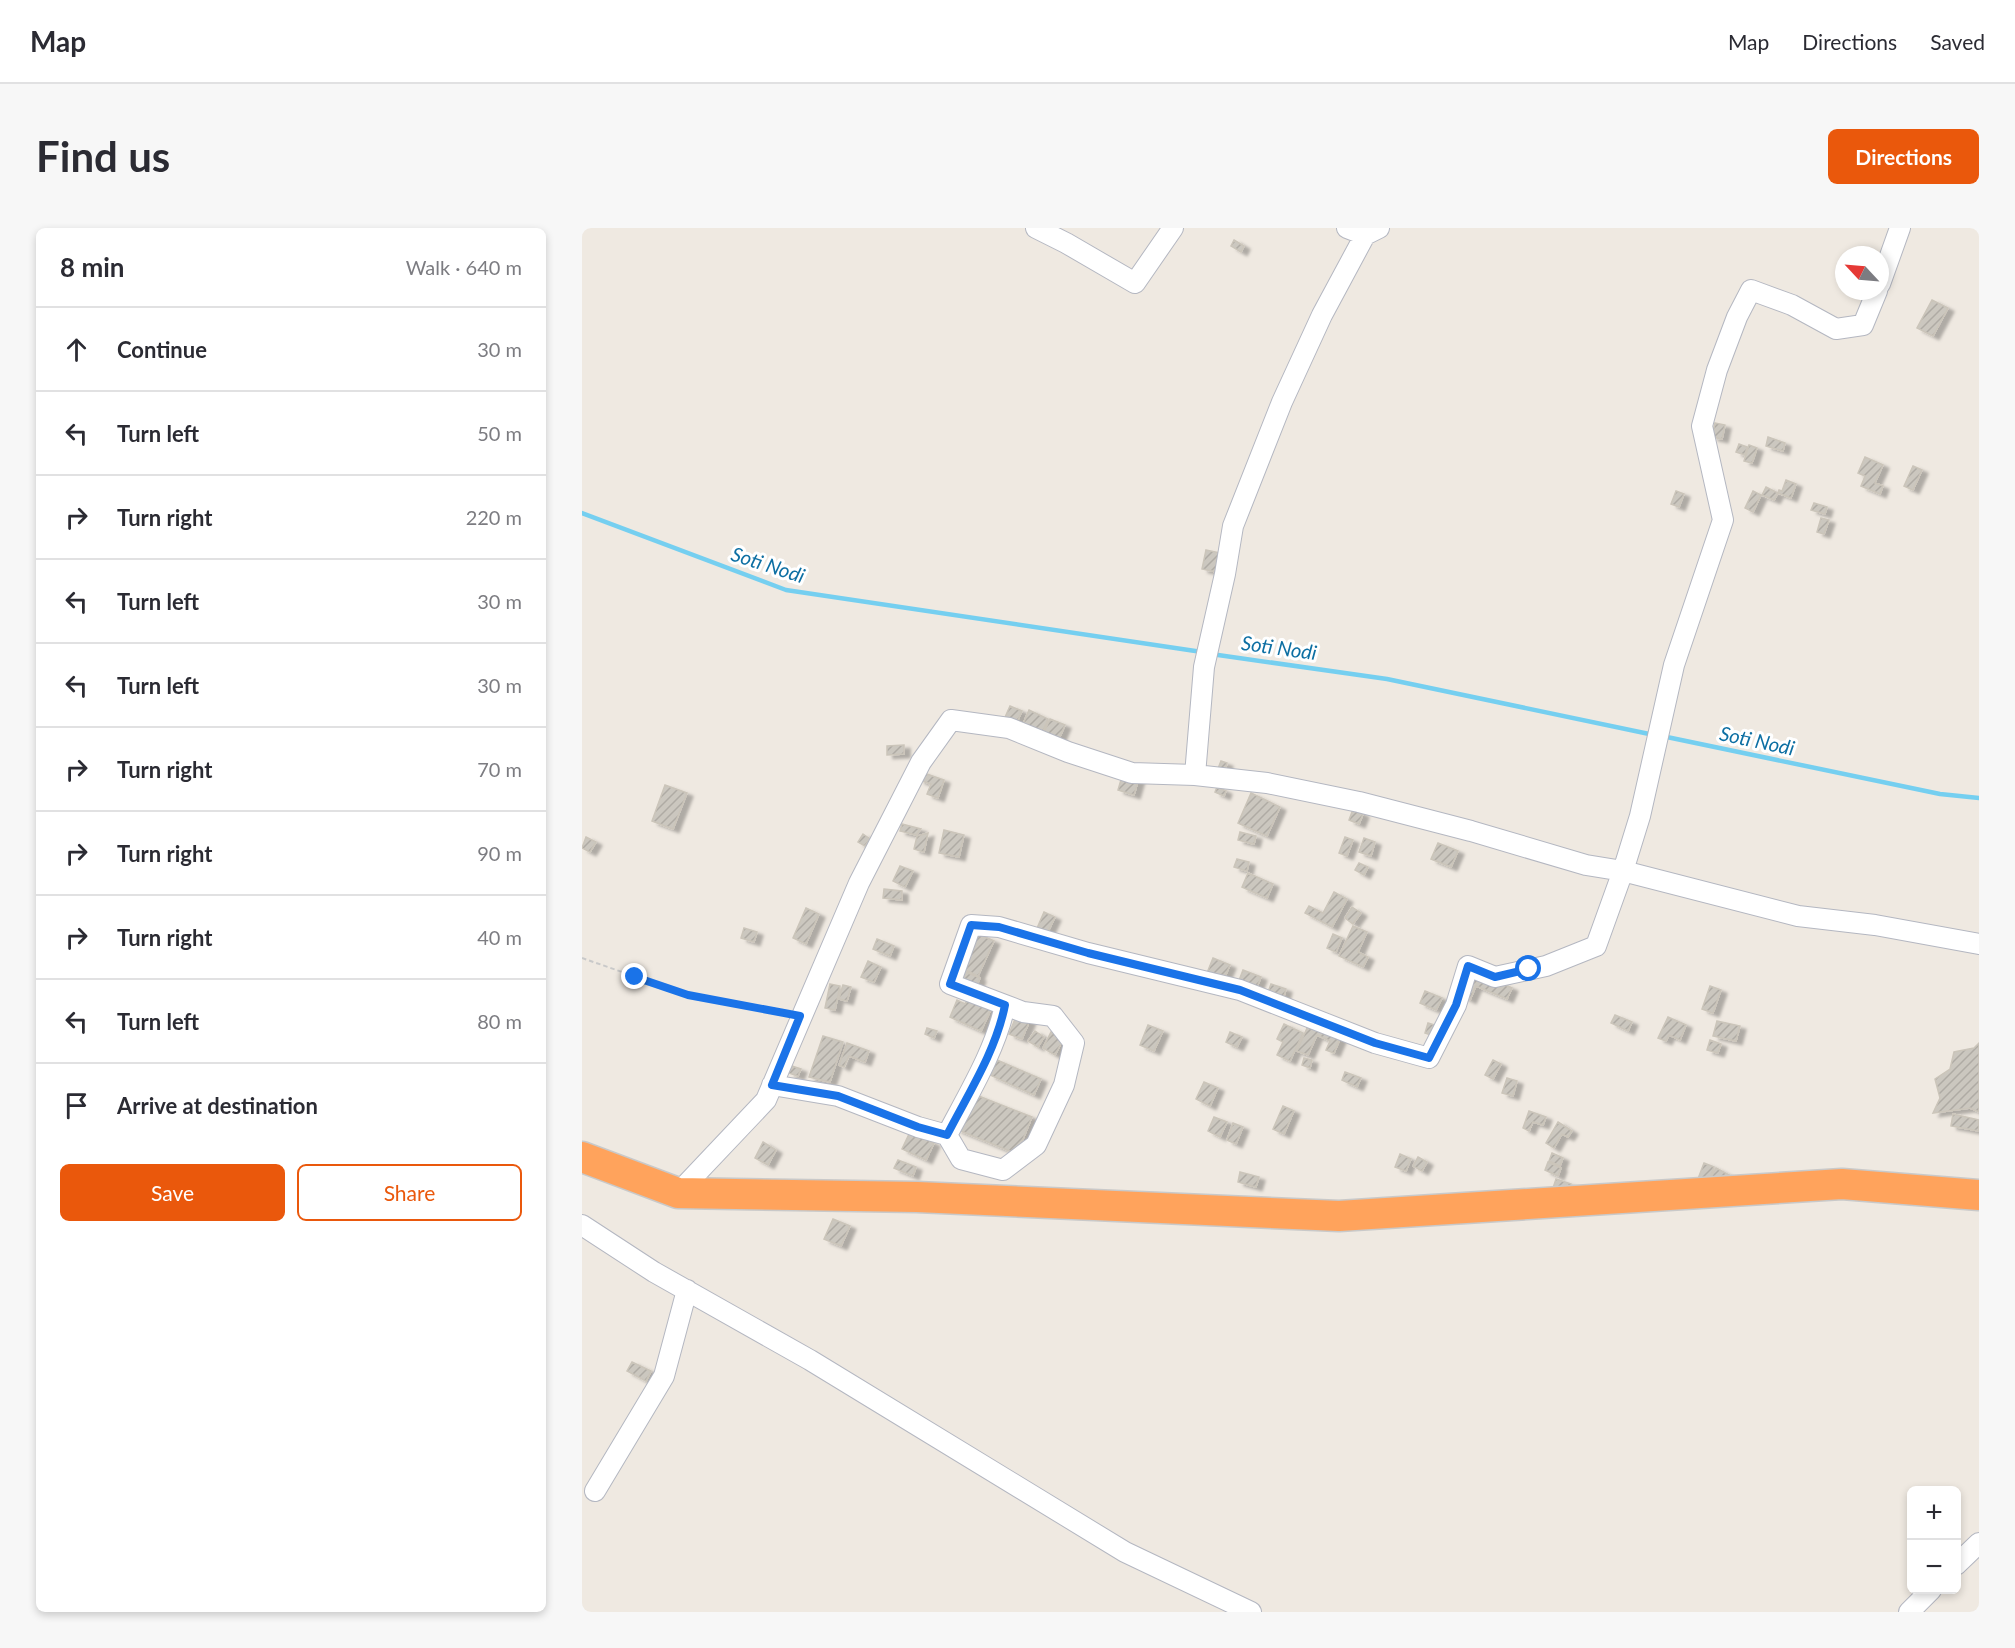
<!DOCTYPE html>
<meta charset="utf-8">
<style>
:root{--surface:#fff;--page:#f7f7f7;--text:#2b2b33;--muted:#7c7c81;--line:#e1e1e2;--accent:#ea580c}
body{margin:0;font-family:Lato,sans-serif;background:var(--page);color:var(--text)}
.controls{position:absolute;right:18px;bottom:18px;display:grid;overflow:hidden;border-radius:9px;box-shadow:0 3px 9px #0003}
.controls button{width:54px;height:54px;display:grid;place-items:center;padding:0;border:0;border-bottom:2px solid var(--line);background:var(--surface);color:var(--text);font:30px sans-serif}
.compass{position:absolute;left:1253px;top:18px;width:54px;height:54px;border-radius:50%;background:var(--surface);box-shadow:0 3px 9px #0003;rotate:296deg}
.stop{position:absolute;width:18px;height:18px;margin:-14px;border:4px solid #1a73e8;border-radius:50%;background:#fff}
.stop.end{background:#1a73e8;border-color:#fff;box-shadow:0 2px 6px #0008}
.list{margin:0;padding:0;list-style:none}
h2{display:flex;justify-content:space-between;align-items:center;height:78px;margin:0;padding:0 24px;font-size:26px}
h2 small{font-size:20px;font-weight:400;color:var(--muted)}
.list li{display:grid;grid-template-columns:39px 1fr auto;gap:18px;align-items:center;box-sizing:border-box;height:84px;padding:0 24px;border-top:2px solid var(--line)}
.list b{display:block;font-size:22px;white-space:nowrap}
.list em{font-size:20px;font-style:normal;color:var(--muted)}
.actions{display:flex;gap:12px;padding:18px 24px}
.actions a{flex:1;padding:14px 0;border:2px solid var(--accent);border-radius:9px;text-align:center;font-size:21px;color:var(--accent)}
.actions .main{background:var(--accent);color:#fff}
.icon{flex:none;width:33px;height:33px;fill:none;stroke:currentColor;stroke-width:2;stroke-linecap:round;stroke-linejoin:round}
.map{position:relative;flex:none;width:1397px;height:1384px;overflow:hidden;border-radius:9px}
header{display:flex;align-items:center;gap:36px;box-sizing:border-box;height:84px;padding:0 30px;background:var(--surface);border-bottom:2px solid var(--line)}
header strong{font-size:28px}
nav{display:flex;gap:33px;margin-inline-start:auto;font-size:21px}
.intro{display:flex;align-items:center;justify-content:space-between;box-sizing:border-box;height:144px;padding:0 36px}
h1{margin:0;font-size:42px}
.button{padding:15px 27px;border-radius:9px;background:var(--accent);color:#fff;font-size:21px;font-weight:700}
main{display:flex;gap:36px;padding:0 36px}
aside{flex:1;background:var(--surface);border-radius:9px;box-shadow:0 3px 9px #0003}
.map>svg:first-child{display:block}
</style>
<header>
<strong>Map</strong>
<nav><a>Map</a><a>Directions</a><a>Saved</a></nav>
</header>
<div class="intro"><h1>Find us</h1><a class="button">Directions</a></div>
<main>
<aside>
<h2>8 min<small>Walk · 640 m</small></h2>
<ul class="list">
<li><svg class="icon" aria-label="ahead" viewBox="0 0 24 24"><path d="M12 20V5M6 11l6-6 6 6"/></svg><div><b>Continue</b></div><em>30 m</em></li>
<li><svg class="icon" aria-label="left" viewBox="0 0 24 24"><path d="M17 20v-9H6M10 6l-5 5 5 5"/></svg><div><b>Turn left</b></div><em>50 m</em></li>
<li><svg class="icon" aria-label="right" viewBox="0 0 24 24"><path d="M7 20v-9h11M14 6l5 5-5 5"/></svg><div><b>Turn right</b></div><em>220 m</em></li>
<li><svg class="icon" aria-label="left" viewBox="0 0 24 24"><path d="M17 20v-9H6M10 6l-5 5 5 5"/></svg><div><b>Turn left</b></div><em>30 m</em></li>
<li><svg class="icon" aria-label="left" viewBox="0 0 24 24"><path d="M17 20v-9H6M10 6l-5 5 5 5"/></svg><div><b>Turn left</b></div><em>30 m</em></li>
<li><svg class="icon" aria-label="right" viewBox="0 0 24 24"><path d="M7 20v-9h11M14 6l5 5-5 5"/></svg><div><b>Turn right</b></div><em>70 m</em></li>
<li><svg class="icon" aria-label="right" viewBox="0 0 24 24"><path d="M7 20v-9h11M14 6l5 5-5 5"/></svg><div><b>Turn right</b></div><em>90 m</em></li>
<li><svg class="icon" aria-label="right" viewBox="0 0 24 24"><path d="M7 20v-9h11M14 6l5 5-5 5"/></svg><div><b>Turn right</b></div><em>40 m</em></li>
<li><svg class="icon" aria-label="left" viewBox="0 0 24 24"><path d="M17 20v-9H6M10 6l-5 5 5 5"/></svg><div><b>Turn left</b></div><em>80 m</em></li>
<li><svg class="icon" aria-label="arrive" viewBox="0 0 24 24"><path d="M6 21V4h12l-3 4 3 4H6"/></svg><div><b>Arrive at destination</b></div></li>
</ul>
<div class="actions"><a class="main">Save</a><a>Share</a></div>
</aside>
<div class="map">
<svg width="1397" height="1384" viewBox="0 0 1397 1384">
<defs>
<pattern id="building-hatch" width="6" height="6" patternUnits="userSpaceOnUse" patternTransform="scale(1.5)"><rect width="6" height="6" fill="#cbc7bf"/><path d="M-1 1l2-2M0 6l6-6M5 7l2-2" fill="none" stroke="#afaba4"/></pattern>
<filter id="shadow"><feDropShadow dx="6" dy="3.5" stdDeviation="1.5" flood-color="#0004"/></filter>
</defs>
<rect width="100%" height="100%" fill="#efe9e1"/>
<g fill="none" stroke-linecap="round" stroke-linejoin="round">
<path stroke="#75cff0" stroke-width="4.5" d="M0,285L204,362L620,424
M629,426L805,451L1072,507
M1080,508L1358,566L1397,570"/>
</g>
<path fill="url(#building-hatch)" stroke="#cbc5ba" stroke-width="1.5" filter="url(#shadow)" d="M652,12L662,18L659,24L649,18Z
M1350,72L1366,80L1351,108L1335,100Z
M1133,195L1143,197L1140,211L1130,209Z
M1186,209L1203,215L1201,223L1184,218Z
M1157,216L1165,219L1163,227L1154,224Z
M1167,217L1175,220L1170,235L1162,233Z
M1283,229L1301,237L1293,255L1301,258L1298,266L1279,258L1283,248L1276,245Z
M1331,238L1340,242L1331,262L1322,258Z
M1204,252L1214,256L1209,270L1196,265L1197,262L1200,263Z
M1184,259L1196,265L1192,272L1180,267Z
M1094,263L1102,266L1097,279L1089,276Z
M1171,263L1179,267L1171,284L1163,280Z
M1232,275L1245,279L1243,286L1229,282Z
M1239,290L1247,292L1242,306L1235,304Z
M624,322L643,326L639,345L620,341Z
M428,478L440,483L432,501L420,496Z
M447,482L466,491L460,505L441,496Z
M468,491L483,497L475,516L460,509Z
M322,517V526L305,527V518Z
M639,533L645,535L642,546L635,543Z
M339,544L362,552L356,570L345,566L349,556L337,552Z
M541,545L557,550L552,567L536,562Z
M83,557L105,565L91,601L70,593Z
M635,559L644,563L642,568L633,564Z
M669,565L698,579L685,608L656,595Z
M771,581L781,586L777,596L767,592Z
M320,596L339,601L334,607L318,603Z
M362,602L382,607L377,629L357,625Z
M658,604L674,608L672,616L656,612Z
M346,605L342,624L332,621L335,608Z
M281,606L288,611L283,618L276,614Z
M4,609L14,614L8,624L0,620Z
M763,609L771,612L765,628L757,625Z
M782,610L793,614L789,628L777,624Z
M856,615L876,623L869,639L849,631Z
M655,631L667,634L665,643L652,639Z
M777,635L786,639L782,647L773,642Z
M318,638L331,643L323,659L311,653Z
M666,645L691,656L685,670L660,659Z
M302,661L320,663V672L301,670Z
M752,664L765,671L750,699L723,685L727,678L741,685Z
M770,679L779,685L771,696L763,690Z
M224,680L237,686L224,716L211,710Z
M462,684L473,689L463,710L453,705Z
M771,698L785,704L776,724L786,729L781,739L757,728Z
M162,700L175,704L172,714L159,710Z
M394,705L412,713L396,748L379,740Z
M751,706L760,710L754,724L745,720Z
M295,711L312,718L308,728L291,721Z
M631,730L648,737L642,751L625,745Z
M286,733L299,739L292,754L279,749Z
M379,742L398,750L393,762L374,753Z
M661,742L679,749L674,762L656,755Z
M891,743L930,760L925,771L894,758L888,772L880,768Z
M248,756L258,758L253,782L243,780Z
M689,756L704,761L701,772L685,767Z
M261,757L269,759L265,773L257,771Z
M1128,758L1139,762L1131,785L1120,781Z
M843,763L860,770L854,782L838,775Z
M388,766L411,777L399,803L368,789L375,772L383,776Z
M435,786L448,792L440,811L427,806Z
M1033,787L1050,794L1046,803L1029,795Z
M1086,789L1104,797L1098,812L1087,807L1084,813L1076,810Z
M729,791L761,804L752,825L744,822L748,813L735,807L726,827L715,823Z
M1135,793L1158,798L1154,813L1131,808Z
M846,795L859,799L855,809L843,805Z
M702,796L721,805L708,833L695,827L701,814L695,811Z
M566,797L581,803L572,823L558,817Z
M345,800L355,803L352,810L343,806Z
M453,803L462,809L456,819L446,813Z
M469,804L482,810L473,827L461,820Z
M648,804L660,809L655,819L644,814Z
M241,808L261,814L248,854L227,849Z
M1128,812L1139,816L1136,825L1125,822Z
M265,815L287,823L283,834L267,828L262,839L257,837Z
M1397,815V884L1388,880L1351,885L1358,870L1353,851L1368,841L1372,824L1392,820Z
M722,830L730,832L728,840L720,837Z
M415,832L459,851L452,867L408,847Z
M911,832L919,836L911,851L903,847Z
M210,838L219,841L216,848L207,845Z
M763,844L779,850L775,859L760,852Z
M925,850L935,853L931,868L920,865Z
M622,854L636,860L628,878L614,871Z
M389,865L450,889L435,926L374,901Z
M701,878L712,883L702,906L691,901Z
M947,883L964,889L961,897L951,894L947,903L941,900Z
M1371,886L1397,892V903L1369,898Z
M632,889L645,894L638,909L626,903Z
M976,894L990,903L986,909L980,906L972,920L964,915Z
M651,895L661,899L654,916L645,912Z
M328,904L352,915L344,932L320,921Z
M181,914L194,922L186,937L173,930Z
M970,925L981,930L978,938L967,933Z
M818,926L829,931L824,943L813,939Z
M836,929L845,934L840,943L831,938Z
M316,932L334,939L331,948L312,940Z
M966,934L979,940L976,948L963,942Z
M1122,935L1132,939L1124,960L1114,956Z
M1134,940L1151,949L1127,953Z
M658,944L677,949L674,959L656,954Z
M974,951L989,956L986,965L971,960Z
M251,991L268,998L259,1018L242,1011Z
M50,1134L69,1143L64,1153L45,1143Z"/>
<g fill="none" stroke-linecap="round" stroke-linejoin="round">
<g stroke="#b4b7c1" stroke-width="22">
<path id="minor" d="M454,0L484,15L553,55L591,0
M765,0L783,7L797,0
M783,7L740,87L700,174L651,298L643,346L622,439L613,547L685,555L777,574L889,603L1004,637L1041,643L1216,688L1293,697L1397,716
M1298,56L1318,0
M190,857L256,868L336,899L365,907C386,867 414,821 423,777L368,756L389,697L417,699L506,725L658,762L793,815L847,830L874,777L886,738L913,749L964,738L1014,718L1041,643L1058,588L1092,437L1141,292L1120,198L1135,142L1155,89L1169,62L1210,77L1254,101L1281,97L1295,63
M365,907L379,931L421,942L454,917L482,857L492,815L471,788L441,784L423,777
M96,965L184,872L277,655L339,534L369,492L427,500L486,524L550,545L613,547
M0,997L72,1044L228,1132L543,1324L669,1384
M13,1263L82,1148L105,1062
M1374,1337L1397,1315
M1327,1384L1349,1362"/>
</g>
<g stroke="#c9c9c9" stroke-width="33">
<path id="highway" d="M0,929L96,965L335,969L757,988L1260,956L1397,967"/>
</g>
<path stroke="#c9c9c9" stroke-width="2" stroke-dasharray="4.5 3" stroke-linecap="butt" d="M0,730L106,767L204,786"/>
<use href="#minor" stroke="#fff" stroke-width="20"/>
<use href="#highway" stroke="#ffa35c" stroke-width="30"/>
</g>
<g fill="none" stroke-linecap="round" stroke-linejoin="round">
<path stroke="#1a73e8" stroke-width="8" d="M53,749L106,767L218,788L190,857L256,868L336,899L365,907C386,866 414,823 423,777L368,756L389,697L417,699L506,725L658,762L793,815L847,830L874,777L886,738L913,749L947,741"/>
</g>
<g text-anchor="middle" stroke-width="6" stroke-linejoin="round" paint-order="stroke">
<g font-size="20" font-style="italic" fill="#0d6fa3" stroke="#fff">
<text transform="translate(186 337) rotate(18)" y="7">Soti Nodi</text>
<text transform="translate(697 420) rotate(8)" y="7">Soti Nodi</text>
<text transform="translate(1175 513) rotate(12)" y="7">Soti Nodi</text>
</g>
</g>
</svg>
<div class="controls">
<button>+</button>
<button>−</button>
</div>
<svg class="compass" viewBox="-18 -18 36 36"><path d="M0-13l5 13h-10z" fill="#e53935"/><path d="M0 13l5-13h-10z" fill="#7c7c81"/></svg>
<div class="stop" style="left:947px;top:741px"></div>
<div class="stop end" style="left:53px;top:749px"></div>
</div>
</main>
